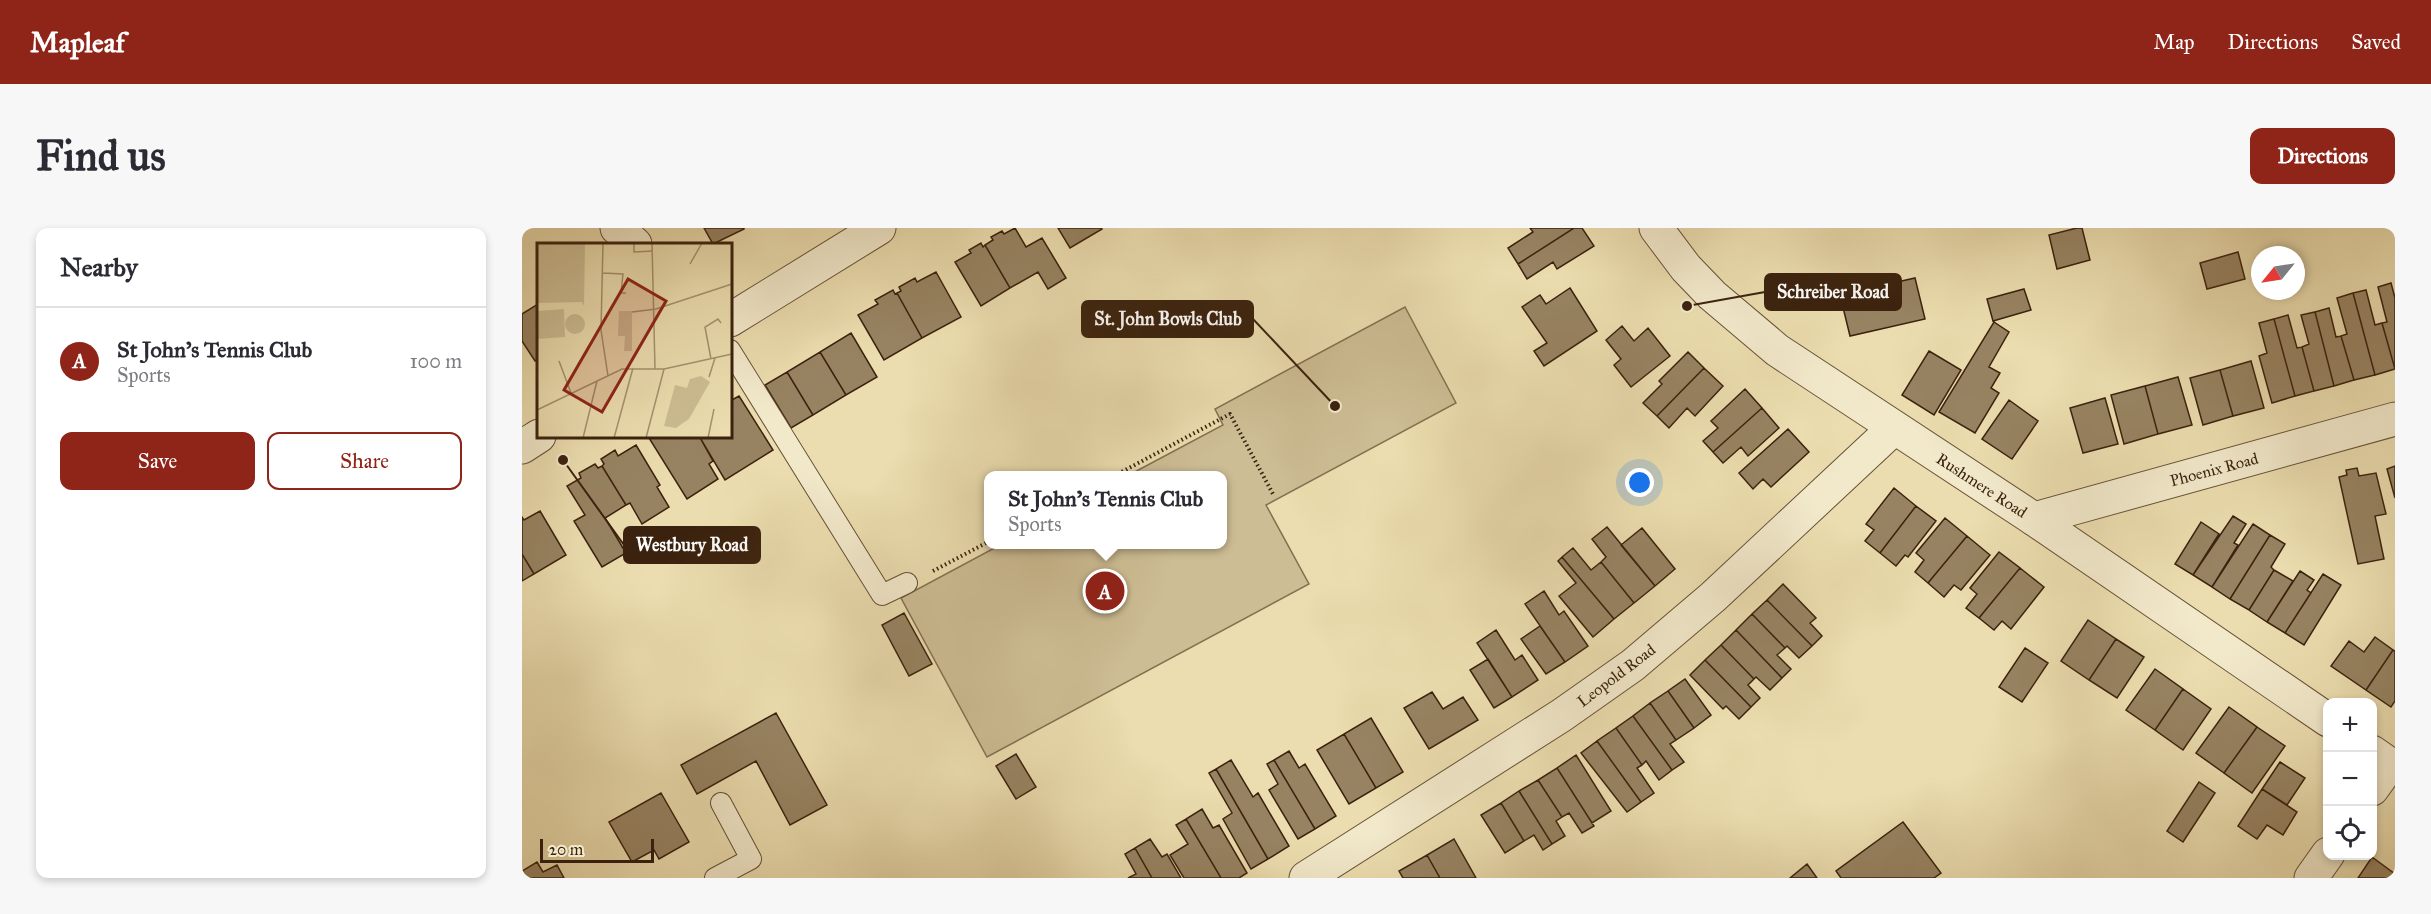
<!DOCTYPE html>
<meta charset="utf-8">
<style>
:root{--surface:#fff;--page:#f7f7f7;--text:#2b2b33;--muted:#7c7c81;--line:#e1e1e2;--accent:#8f2418}
body{margin:0;font-family:"IM FELL Great Primer",serif;background:var(--page);color:var(--text)}
.controls{position:absolute;right:18px;bottom:18px;display:grid;overflow:hidden;border-radius:12px;box-shadow:0 3px 9px #0003}
.controls button{width:54px;height:54px;display:grid;place-items:center;padding:0;border:0;border-bottom:2px solid var(--line);background:var(--surface);color:var(--text);font:30px sans-serif}
.compass{position:absolute;left:1729px;top:18px;width:54px;height:54px;border-radius:50%;background:var(--surface);box-shadow:0 3px 9px #0003;rotate:240deg}
.scale{position:absolute;left:18px;bottom:15px;width:114px;box-sizing:border-box;padding-left:6px;border:3px solid #3b220e;border-top:0;font-size:16px;line-height:21px;white-space:nowrap;color:#3b220e;-webkit-text-stroke:4px #f2e9cb;paint-order:stroke}
.you{position:absolute;left:1118px;top:255px;width:21px;height:21px;margin:-15px;border:4px solid #fff;border-radius:50%;background:#1a73e8;box-shadow:0 0 0 9px #1a73e833}
.badge{display:grid;place-items:center;width:39px;height:39px;border-radius:50%;background:var(--accent);color:#fff;font-size:20px;font-weight:700}
.pin{position:absolute;translate:-50% -50%;border:3px solid #fff;box-shadow:0 2px 6px #0006}
.popup{position:absolute;left:462px;top:243px;width:243px;height:78px;box-sizing:border-box;display:grid;place-content:center;border-radius:12px;background:var(--surface);filter:drop-shadow(0 2px 4px #0005);font-size:20px;white-space:nowrap;color:var(--muted)}
.popup b{font-size:22px;color:var(--text)}
.popup::after{content:'';position:absolute;left:50%;top:100%;margin-left:-12px;border:12px solid transparent;border-top-color:var(--surface)}
.list{margin:0;padding:0;list-style:none}
h2{display:flex;justify-content:space-between;align-items:center;height:78px;margin:0;padding:0 24px;font-size:26px}
h2 small{font-size:20px;font-weight:400;color:var(--muted)}
.list li{display:grid;grid-template-columns:39px 1fr auto;gap:18px;align-items:center;box-sizing:border-box;height:108px;padding:0 24px;border-top:2px solid var(--line)}
.list b{display:block;font-size:22px;white-space:nowrap}
.list p{margin:0;font-size:20px;white-space:nowrap;color:var(--muted)}
.list em{font-size:20px;font-style:normal;color:var(--muted)}
.actions{display:flex;gap:12px;padding:18px 24px}
.actions a{flex:1;padding:14px 0;border:2px solid var(--accent);border-radius:12px;text-align:center;font-size:21px;color:var(--accent)}
.actions .main{background:var(--accent);color:#fff}
.icon{flex:none;width:33px;height:33px;fill:none;stroke:currentColor;stroke-width:2;stroke-linecap:round;stroke-linejoin:round}
.map{position:relative;flex:none;width:1873px;height:650px;overflow:hidden;border-radius:12px}
header{display:flex;align-items:center;gap:36px;box-sizing:border-box;height:84px;padding:0 30px;background:var(--accent);color:#fff}
header strong{font-size:28px}
nav{display:flex;gap:33px;margin-inline-start:auto;font-size:21px}
.intro{display:flex;align-items:center;justify-content:space-between;box-sizing:border-box;height:144px;padding:0 36px}
h1{margin:0;font-size:42px}
.button{padding:15px 27px;border-radius:12px;background:var(--accent);color:#fff;font-size:21px;font-weight:700}
main{display:flex;gap:36px;padding:0 36px}
aside{flex:1;background:var(--surface);border-radius:12px;box-shadow:0 3px 9px #0003}
.map>svg:first-child{display:block}
</style>
<header>
<strong>Mapleaf</strong>
<nav><a>Map</a><a>Directions</a><a>Saved</a></nav>
</header>
<div class="intro"><h1>Find us</h1><a class="button">Directions</a></div>
<main>
<aside>
<h2>Nearby<small></small></h2>
<ul class="list">
<li><span class="badge">A</span><div><b>St John's Tennis Club</b><p>Sports</p></div><em>100 m</em></li>
</ul>
<div class="actions"><a class="main">Save</a><a>Share</a></div>
</aside>
<div class="map">
<svg width="1873" height="650" viewBox="0 0 1873 650">
<rect width="100%" height="100%" fill="#ebddaf"/>
<filter id="stains"><feTurbulence type="fractalNoise" baseFrequency=".00333" numOctaves="4"/><feColorMatrix values="0 0 0 0 .2 0 0 0 0 .09 0 0 0 0 .02 0 0 0 .5 -.17"/></filter>
<radialGradient id="worn" r=".72"><stop offset=".6" stop-color="#630" stop-opacity="0"/><stop offset="1" stop-color="#630" stop-opacity=".3"/></radialGradient>
<path fill="#cdbd94" stroke="#847051" stroke-width="1.5" d="M883,79L934,175L744,277L787,356L465,529L379,370L478,317L700,316V248L607,247L701,197L693,181Z"/>
<path fill="#978362" stroke="#3b220e" stroke-width="1.5" d="M182,0H222V1L191,16Z
M493,0L504,19L520,10L544,50L526,61L516,44L488,60L463,17L471,12L469,9L480,3L482,6Z
M536,0H579L580,1L548,20Z
M1008,0H1052L996,36L986,20L1011,4Z
M1052,0H1060L1072,18L1035,41L1031,34L1005,51L996,36Z
M1555,0H1560L1568,32L1535,41L1527,7Z
M459,15L461,19L463,17L488,60L459,78L433,34L449,25L447,22Z
M1716,24L1723,51L1685,61L1678,35Z
M414,44L439,89L400,110L375,65L379,63L377,59L393,50L395,54Z
M1393,50L1403,91L1328,108L1318,67Z
M1869,55L1873,70V141L1860,95L1865,94L1856,59Z
M1048,60L1075,103L1022,138L1012,123L1025,115L1000,79L1018,67L1024,76Z
M1502,61L1509,82L1471,93L1465,71Z
M371,62L373,66L375,65L400,110L362,132L336,87L356,76L353,72Z
M1844,62L1853,97L1860,95L1873,141L1853,147L1831,65Z
M1831,65L1853,147L1832,152L1819,108L1825,106L1815,70Z
M16,76V131L13,133L0,113V86Z
M1807,80L1814,109L1819,108L1832,152L1812,158L1793,84Z
M1793,84L1812,158L1792,163L1780,119L1787,116L1779,87Z
M1766,87L1775,120L1780,119L1792,163L1773,168L1752,91Z
M1752,91L1773,168L1750,175L1737,128L1745,125L1737,95Z
M1472,94L1487,104L1467,139L1478,145L1469,160L1477,165L1453,205L1417,184Z
M1100,98L1112,113L1126,100L1148,128L1109,159L1092,137L1099,131L1084,112Z
M329,105L355,149L324,167L298,124Z
M1407,123L1439,142L1412,187L1380,167Z
M298,124L324,167L291,187L265,144Z
M1166,124L1182,140L1135,188L1121,175L1140,156L1137,153Z
M1729,133L1742,180L1711,188L1698,142Z
M1182,140L1201,158L1173,188L1165,180L1147,200L1135,188Z
M1698,142L1711,188L1681,197L1668,150Z
M265,144L291,187L269,200L243,157Z
M1656,149L1670,197L1636,206L1623,158Z
M1623,158L1636,206L1602,216L1589,167Z
M1223,161L1240,180L1191,224L1181,213L1196,200L1189,193Z
M217,168L251,222L203,252L177,208H208V173Z
M1583,170L1596,216L1561,225L1548,180Z
M1487,172L1516,193L1490,231L1460,211Z
M1240,180L1257,200L1226,228L1219,219L1201,235L1191,224Z
M1266,201L1287,224L1249,259L1241,251L1231,261L1217,245Z
M130,208H177L191,233L187,236L196,251L165,271L127,210Z
M114,217L138,257L135,259L147,279L120,296L108,275L104,277L80,238L82,236L79,231L93,222L96,228Z
M73,236L76,240L80,238L104,277L83,290L104,325L80,339L52,293L63,287L45,258L59,250L57,245Z
M1873,238V270L1865,241Z
M1835,240L1837,248L1854,245L1864,286L1853,288L1862,331L1836,336L1817,249L1825,247L1824,242Z
M1372,260L1394,278L1358,325L1343,313L1352,302L1344,296Z
M1394,278L1414,293L1386,329L1383,327L1374,338L1358,325Z
M18,283L44,327L12,346L0,326V289L2,292Z
M1711,288L1724,296L1712,315L1716,317L1690,359L1671,347Z
M1423,290L1445,308L1406,355L1393,344L1402,332L1394,325Z
M1679,294L1697,306L1671,347L1653,336Z
M1731,296L1748,307L1708,371L1690,359Z
M1085,299L1133,358L1112,375L1079,334L1084,329L1070,311Z
M1120,300L1153,341L1133,358L1099,317Z
M1748,307L1763,316L1749,339L1752,342L1727,382L1708,371Z
M1445,308L1468,327L1439,362L1432,357L1422,369L1406,355Z
M1051,320L1069,342L1079,334L1112,375L1092,391L1040,329Z
M1477,324L1498,340L1457,390L1444,380L1455,366L1448,360Z
M0,326L12,346L0,353Z
M1040,329L1092,391L1071,409L1037,368L1054,355L1036,333Z
M1498,340L1522,359L1489,401L1480,393L1472,402L1457,390Z
M1752,342L1771,353L1745,394L1727,382Z
M1778,343L1792,352L1785,362L1789,365L1763,405L1745,394Z
M1801,346L1819,357L1782,417L1763,405Z
M1261,356L1294,390L1288,395L1300,408L1290,418L1245,372Z
M1022,363L1037,387L1042,383L1066,418L1043,434L1003,376Z
M1245,372L1290,418L1277,430L1265,418L1263,420L1230,386Z
M382,385L410,436L387,448L360,397Z
M1230,386L1263,420L1255,427L1269,441L1260,450L1214,402Z
M1566,392L1594,411L1567,452L1539,433Z
M1018,398L1043,434L1024,446L999,411Z
M974,402L993,432L1000,427L1016,452L990,469L955,415Z
M1214,402L1260,450L1248,462L1234,449L1232,451L1199,417Z
M1853,409L1871,422L1844,462L1809,438L1827,413L1842,424Z
M1594,411L1622,429L1595,470L1567,452Z
M1199,417L1232,451L1226,457L1238,470L1229,479L1183,432Z
M1503,420L1526,435L1500,474L1477,459Z
M1871,422L1873,423V473L1869,479L1844,462Z
M966,431L990,469L972,480L948,442Z
M1183,432L1229,479L1217,491L1204,478L1201,481L1168,447Z
M1633,441L1661,461L1633,502L1604,482Z
M1163,451L1189,487L1172,500L1146,463Z
M1661,461L1689,481L1661,522L1633,502Z
M1146,463L1172,500L1154,512L1128,475Z
M910,464L921,481L941,469L956,492L907,521L882,480Z
M1128,475L1154,512L1148,516L1162,534L1150,542L1111,488Z
M1707,479L1735,499L1702,545L1674,525Z
M254,485L305,577L268,597L234,533L175,566L159,537Z
M1111,488L1150,542L1137,552L1124,533L1120,537L1094,500Z
M849,490L881,544L854,560L822,506Z
M1735,499L1763,518L1730,565L1702,545Z
M1094,500L1120,537L1115,540L1132,565L1119,574L1075,513Z
M822,506L854,560L827,576L795,522Z
M1075,513L1119,574L1105,584L1059,525Z
M767,523L777,540L783,536L814,588L793,601L752,532Z
M494,526L514,559L494,571L474,538Z
M1054,527L1089,583L1070,595L1035,540Z
M709,532L731,569L736,565L767,618L746,631L694,541Z
M752,532L793,601L776,611L747,562L756,556L745,536Z
M1758,534L1783,550L1765,577L1740,561Z
M1035,540L1072,598L1060,605L1047,585L1040,589L1016,552Z
M694,541L746,631L729,641L701,591L710,585L687,545Z
M1016,552L1040,589L1034,593L1043,608L1030,616L997,563Z
M1677,554L1693,565L1661,614L1645,603Z
M1740,561L1775,584L1761,607L1745,597L1735,611L1716,598Z
M997,563L1030,616L1021,622L1012,607L1002,613L979,575Z
M139,565L167,614L137,631L132,622L110,634L87,594Z
M979,575L1002,613L983,625L959,587Z
M680,581L691,600L697,597L725,645L717,650H699L664,591Z
M664,591L699,650H662L648,627L666,616L654,597Z
M1381,594L1419,645L1412,650H1319L1314,643Z
M628,611L640,629L645,626L659,650H630L613,620Z
M932,611L954,650H918L905,627Z
M613,620L630,650H606L614,646L603,626Z
M905,627L918,650H881L877,643Z
M1850,629L1873,646V650H1836Z
M15,634L21,644L35,637L42,650H0V643Z
M1285,636L1295,650H1268Z"/>
<g fill="none" stroke-linecap="round" stroke-linejoin="round">
<g stroke="#675136" stroke-width="22">
<path id="service" d="M208,122L360,367L385,355
M193,650L229,631L199,575"/>
</g>
<g stroke="#675136" stroke-width="35">
<path id="minor" d="M95,0L113,16
M208,92L357,0
M0,219L17,208
M1512,291L1873,191
M1850,561L1868,536
M784,650L1040,487L1111,437L1191,369L1372,200
M1789,650L1806,626"/>
</g>
<g stroke="#675136" stroke-width="35">
<path id="tertiary" d="M1134,0L1164,40L1190,67L1255,122L1512,291L1806,492
M1850,524L1873,540"/>
</g>
<path stroke="#3b220e" stroke-width="4" stroke-dasharray="1.5 3" stroke-linecap="butt" d="M592,248L708,186L751,266
M411,343L466,314"/>
<use href="#service" stroke="#f2e9cb" stroke-width="20"/>
<use href="#minor" stroke="#f2e9cb" stroke-width="33"/>
<use href="#tertiary" stroke="#f2e9cb" stroke-width="33"/>
</g>
<g text-anchor="middle" stroke-width="4.5" stroke-linejoin="round" paint-order="stroke">
<g font-size="16" fill="#3b220e" stroke="#f2e9cb">
<text transform="translate(1692 241) rotate(-15)" y="6">Phoenix Road</text>
<text transform="translate(1460 257) rotate(33)" y="6">Rushmere Road</text>
<text transform="translate(1094 447) rotate(-37)" y="6">Leopold Road</text>
</g>
</g>
<g transform="translate(15 15)">
<rect width="195" height="195" fill="#ebddaf"/>
<path d="M0,0H48L47,63L45,59L0,60ZM27,66L28,94L0,96V68ZM82,68H95V108H87L88,93H81ZM28 81a10 10 0 1 1 20 0a10 10 0 1 1-20 0ZM164,133L173,139L152,176L139,185L127,183L138,142L150,145L153,136Z" fill="#cdbd94"/>
<path fill="none" stroke="#a5926f" stroke-width="1.5" d="M66,0L64,87L71,133M97,0V9L116,8M115,0L118,126M153,21L165,0M66,30L86,31L84,50H89M95,69L119,66L195,41M174,116L168,84L181,76L184,80M22,118L34,150M172,134L178,115M0,167L85,126H127L195,111M46,195L60,138M77,195L96,125M109,195L127,126M171,195L177,166"/>
<path fill="#8f2418" fill-opacity="0.15" stroke="#8f2418" stroke-width="3" d="M91,36L129,58L65,169L27,147Z"/>
<rect width="195" height="195" fill="none" stroke="#3b220e" stroke-width="3"/>
</g>
<path fill="none" stroke="#3b220e" stroke-width="2" d="M1165 78L1243 64M813 178L731 91M41 232L102 317"/>
<g fill="#3b220e" stroke="#f2e9cb" stroke-width="2">
<circle cx="1165" cy="78" r="6"/>
<circle cx="813" cy="178" r="6"/>
<circle cx="41" cy="232" r="6"/>
</g>
<g fill="#3b220e" stroke="#3b220e" stroke-width="2">
<rect x="1243" y="46" width="136" height="36" rx="6"/>
<rect x="560" y="73" width="171" height="36" rx="6"/>
<rect x="102" y="299" width="136" height="36" rx="6"/>
</g>
<g font-size="18" text-anchor="middle" font-weight="bold" fill="#fff">
<text x="1311" y="70">Schreiber Road</text>
<text x="646" y="97">St. John Bowls Club</text>
<text x="170" y="323">Westbury Road</text>
</g>
<rect width="100%" height="100%" filter="url(#stains)"/>
<rect width="100%" height="100%" fill="url(#worn)"/>
</svg>
<div class="controls">
<button>+</button>
<button>−</button>
<button><svg class="icon" aria-label="locate" viewBox="0 0 24 24"><circle cx="12" cy="12" r="6"/><path d="M12 2v4M12 18v4M2 12h4M18 12h4"/></svg></button>
</div>
<svg class="compass" viewBox="-18 -18 36 36"><path d="M0-13l5 13h-10z" fill="#e53935"/><path d="M0 13l5-13h-10z" fill="#7c7c81"/></svg>
<div class="scale">20 m</div>
<div class="you"></div>
<div class="pin badge" style="left:583px;top:363px">A</div>
<div class="popup"><b>St John's Tennis Club</b>Sports</div>
</div>
</main>
